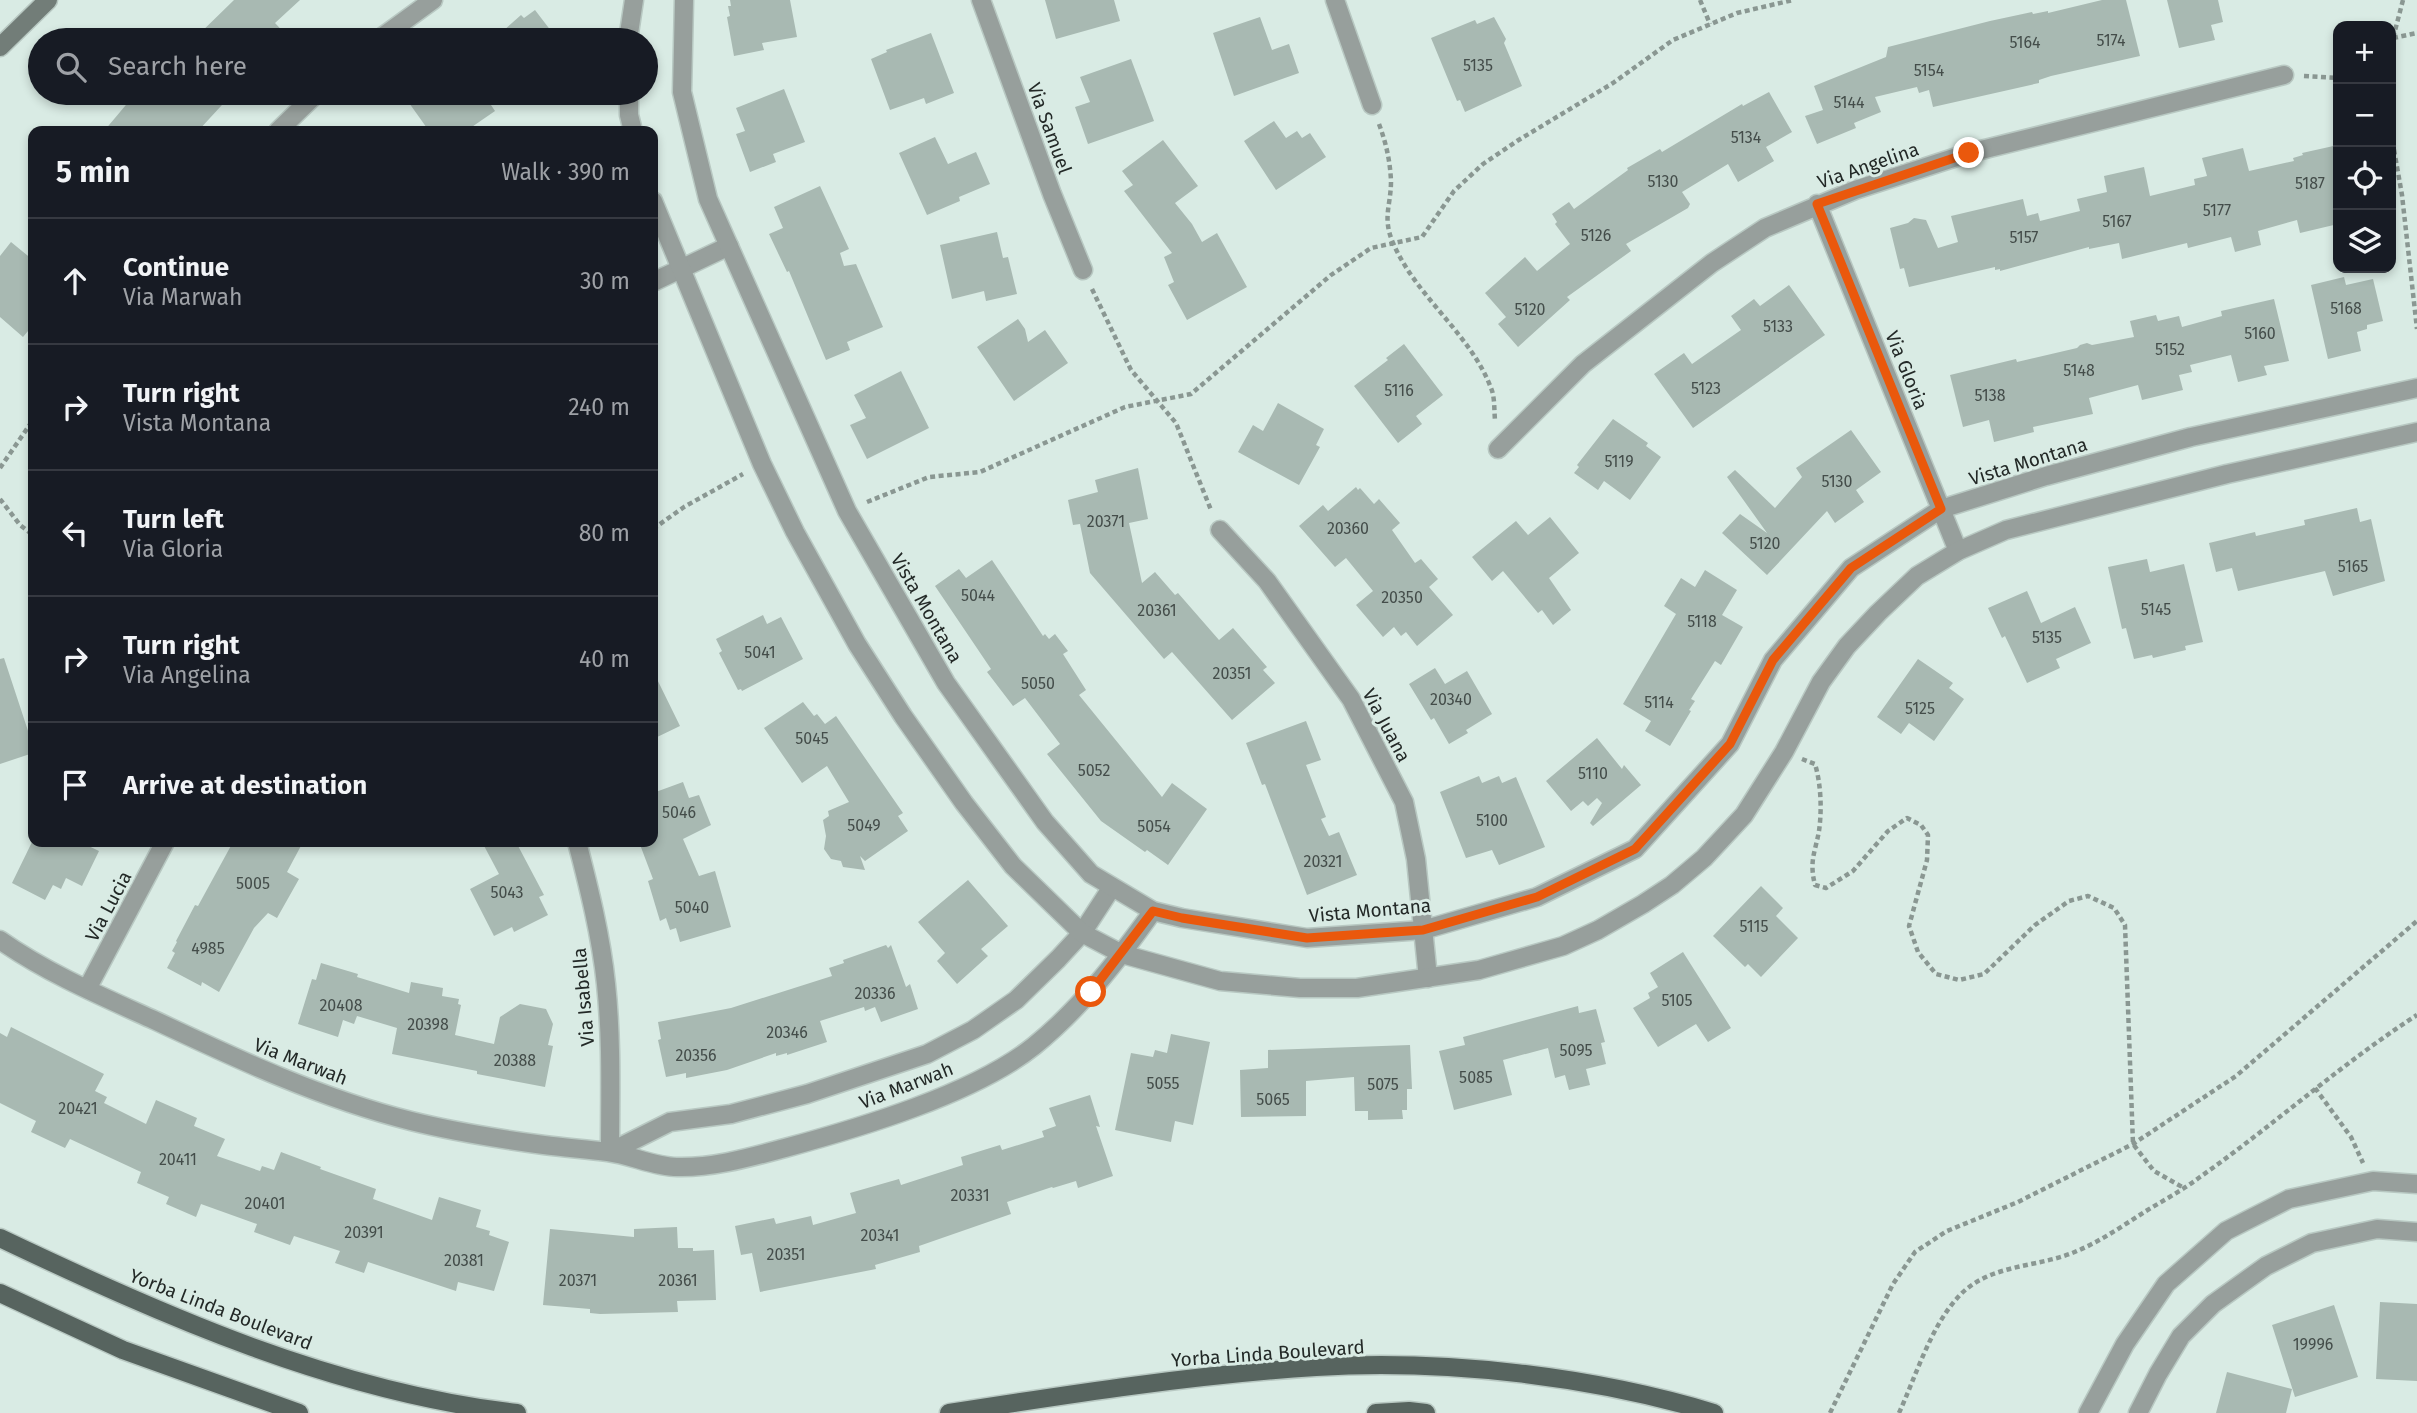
<!DOCTYPE html>
<meta charset="utf-8">
<style>
:root{--surface:#171b24;--page:#242831;--text:#f1f3f6;--muted:#9ea1a6;--line:#363941}
body{margin:0;font-family:"Fira Sans",sans-serif;background:var(--page);color:var(--text)}
.controls{position:absolute;right:21px;top:21px;display:grid;overflow:hidden;border-radius:14px;box-shadow:0 4px 10px #0003}
.controls button{width:63px;height:63px;display:grid;place-items:center;padding:0;border:0;border-bottom:2px solid var(--line);background:var(--surface);color:var(--text);font:35px sans-serif}
.stop{position:absolute;width:21px;height:21px;margin:-16px;border:5px solid #ea580c;border-radius:50%;background:#fff}
.stop.end{background:#ea580c;border-color:#fff;box-shadow:0 2px 7px #0008}
.list{margin:0;padding:0;list-style:none}
h2{display:flex;justify-content:space-between;align-items:center;height:91px;margin:0;padding:0 28px;font-size:30px}
h2 small{font-size:23px;font-weight:400;color:var(--muted)}
.list li{display:grid;grid-template-columns:46px 1fr auto;gap:21px;align-items:center;box-sizing:border-box;height:126px;padding:0 28px;border-top:2px solid var(--line)}
.list b{display:block;font-size:26px;white-space:nowrap}
.list p{margin:0;font-size:23px;white-space:nowrap;color:var(--muted)}
.list em{font-size:23px;font-style:normal;color:var(--muted)}
.icon{flex:none;width:38px;height:38px;fill:none;stroke:currentColor;stroke-width:2;stroke-linecap:round;stroke-linejoin:round}
.map{position:relative;flex:none;width:2417px;height:1413px;overflow:hidden}
.search{position:absolute;background:var(--surface);box-shadow:0 4px 10px #0003;left:28px;top:28px;width:630px;height:77px;display:flex;align-items:center;gap:18px;box-sizing:border-box;padding:0 24px;border-radius:38px;color:var(--muted);font-size:26px}
.panel{position:absolute;background:var(--surface);box-shadow:0 4px 10px #0003;left:28px;top:126px;width:630px;height:721px;border-radius:14px}
.map>svg:first-child{display:block}
</style>
<div class="map">
<svg width="2417" height="1413" viewBox="0 0 2417 1413">
<rect width="100%" height="100%" fill="#d9ebe4"/>
<path fill="#a8b9b2" d="M234,0H300L275,23L291,40H193Z
M730,0H790L797,37L762,43L764,50L734,56L727,17L730,16L728,6H731Z
M1045,0H1114L1120,21L1056,39Z
M2102,0H2126L2140,56L2051,76L2039,80V83L1933,107L1929,90L1919,93L1917,87L1875,97L1881,112L1854,123L1856,128L1817,144L1805,116L1823,110L1814,86L1886,57L1888,47L1990,21L2032,12L2033,14L2048,11V13Z
M2167,0H2218L2223,22L2211,25L2215,40L2179,48Z
M535,10L558,40H493L521,15L524,18Z
M1260,17L1272,50L1289,44L1299,73L1234,96L1213,33Z
M1494,17L1506,39L1504,43L1522,86L1465,112L1460,100L1457,101L1431,38L1475,20L1477,24Z
M931,33L954,93L926,104L924,98L890,110L871,59L887,52L886,50Z
M1131,59L1154,121L1088,144L1075,107L1090,102L1080,77Z
M784,89L805,142L773,154L776,162L750,172L736,134L745,131L736,108Z
M1769,92L1792,132L1766,147L1774,161L1738,182L1728,164L1682,192L1690,204L1688,208L1626,244L1631,251L1567,297L1570,300L1518,347L1498,324L1506,317L1485,293L1525,257L1537,271L1570,244L1555,224L1557,222L1552,214L1569,202L1574,209L1628,170L1627,168L1660,149L1662,152L1742,104L1743,106Z
M136,93H233L198,131H104Z
M402,93H483L495,111L466,131H429Z
M1274,121L1286,138L1297,131L1302,138L1310,133L1326,157L1276,190L1244,141Z
M935,137L948,164L976,152L990,184L959,197L960,201L927,215L899,153Z
M1163,140L1198,186L1175,203L1192,224L1202,242L1217,233L1247,287L1187,320L1168,285L1174,282L1164,257L1172,253L1124,191L1133,185L1122,171Z
M2338,145V224L2300,233L2297,220L2258,231L2261,245L2235,252L2231,237L2188,248L2187,243L2122,259L2119,243L2089,249V247L2000,271V269L1995,270V267L1909,287L1904,268L1900,269L1890,228L1908,223L1914,218L1926,220L1938,248L1958,242L1951,216L2023,199L2027,216L2038,213L2040,221L2080,211L2077,199L2107,192L2104,176L2144,167L2150,196L2195,185L2194,179L2207,176L2202,158L2243,148L2249,171L2294,161L2293,158L2303,155L2302,153Z
M820,186L849,249L840,253L844,266L856,264L883,327L847,342L850,350L826,360L789,271L787,272L769,234L783,228L774,207Z
M997,232L1003,258L1008,257L1017,294L986,301L984,291L952,299L940,245Z
M11,242L33,260V325L23,337L0,317V256Z
M2344,277L2346,285L2373,279L2383,321L2367,325V329L2357,332L2361,351L2328,359L2311,285Z
M1789,285L1825,335L1693,428L1654,374L1684,353L1692,364L1741,330L1731,316L1754,299L1760,306Z
M2274,299L2289,361L2264,366L2267,375L2238,382L2231,355L2190,365L2192,372L2179,375L2183,390L2142,400L2138,385L2089,398L2093,414L2033,427L2034,432L1994,442L1989,420L1963,427L1950,375L2016,359L2017,362L2077,348L2080,345L2087,343L2092,345L2134,337L2130,321L2156,315L2158,321L2179,316L2182,327L2222,316L2221,311Z
M1018,319L1025,329L1028,342L1045,330L1068,363L1014,401L977,347Z
M1404,344L1443,395L1416,416L1422,424L1398,443L1354,386L1388,360L1386,358Z
M901,371L929,428L867,459L850,425L866,418L854,395Z
M1278,403L1324,429L1316,445L1320,447L1299,485L1238,452L1253,425L1263,431Z
M1613,419L1648,443L1646,446L1661,457L1630,500L1604,481L1598,490L1574,473L1579,467L1577,465Z
M1851,430L1881,472L1856,490L1864,502L1835,523L1827,511L1767,575L1722,533L1740,514L1767,533L1727,477L1735,470L1775,508L1802,477L1796,468Z
M1138,468L1148,519L1129,523L1142,583L1155,572L1175,595L1178,593L1219,640L1233,628L1267,667L1263,670L1275,683L1232,720L1172,652L1164,659L1090,573L1080,524L1073,525L1068,500L1098,492L1095,480Z
M1356,487L1358,490L1360,488L1374,504L1379,499L1400,523L1392,530L1415,563L1421,559L1438,579L1429,587L1453,615L1417,646L1406,632L1401,636L1394,627L1383,637L1356,605L1373,591L1346,558L1335,567L1299,526L1323,505L1328,511Z
M2357,508L2360,522L2371,519L2385,581L2333,596L2325,571L2238,591L2232,568L2216,572L2209,543L2255,532L2256,536L2305,525L2304,520Z
M1550,517L1579,553L1549,578L1571,610L1553,625L1542,610L1538,613L1503,571L1492,581L1472,557L1516,521L1528,535Z
M2147,559L2150,572L2184,564L2203,642L2185,646L2186,650L2153,658L2152,655L2134,659L2126,628L2122,629L2108,567Z
M992,560L1043,636L1045,634L1049,639L1055,634L1068,651L1063,654L1086,690L1079,695L1162,797L1172,783L1207,809L1168,865L1147,850L1145,852L1101,821L1047,754L1060,744L1025,698L1013,706L987,672L991,669L935,586L959,569L966,578Z
M1705,570L1737,590L1722,615L1743,627L1721,665L1715,661L1691,699L1695,701L1689,710L1691,711L1670,746L1645,731L1651,721L1623,704L1676,614L1664,606L1681,578L1695,587Z
M2027,591L2041,623L2075,607L2091,643L2056,659L2060,668L2027,683L2005,636L2002,638L1988,608Z
M763,615L767,624L781,617L803,659L742,691L741,689L738,690L719,653L722,651L716,639Z
M4,658L33,746V753L0,764V659Z
M1918,659L1953,683L1949,688L1964,699L1934,741L1909,723L1901,734L1877,717Z
M1435,668L1445,684L1467,671L1492,714L1466,730L1468,733L1449,744L1434,718L1431,720L1409,684Z
M653,671L680,726L653,739Z
M803,702L814,716L817,714L825,724L836,716L903,813L898,816L908,831L865,861L860,856L865,870L843,867L841,861L831,859L824,849L826,836L823,820L829,816L828,811L849,802L827,766L802,783L764,728Z
M1306,721L1321,760L1306,765L1326,817L1321,819L1329,836L1339,832L1357,875L1307,895L1265,784L1262,785L1246,743Z
M1597,738L1622,769L1624,765L1641,785L1593,826L1590,823L1602,803L1597,798L1588,806L1583,801L1571,811L1546,781Z
M1479,776L1482,783L1499,776L1502,783L1516,777L1545,847L1499,865L1492,850L1466,858L1440,792Z
M683,782L689,798L699,795L711,825L683,839L699,876L715,871L731,927L680,942L676,928L670,930L666,918L660,921L648,881L653,879L639,842H653V793Z
M32,842H80L99,851L82,886L66,878L61,889L53,885L45,900L12,883Z
M233,842H303L287,872L299,879L277,918L268,913L254,928L219,992L202,982L201,986L167,968L175,953L172,951L177,942L176,941L195,905L198,906Z
M482,842H516L544,895L539,897L548,915L514,932L512,927L494,936L470,889L499,874Z
M968,880L1008,926L981,949L988,956L957,984L937,961L945,953L918,922Z
M1761,886L1783,908L1776,916L1798,938L1761,977L1748,964L1745,967L1713,936Z
M886,945L888,948L891,945L906,987L910,984L918,1009L881,1022L875,1007L865,1011L864,1007L820,1021L827,1042L787,1055V1053L776,1056V1053L727,1070L686,1078V1073L666,1077L658,1040L661,1039L658,1022L731,1008L832,976L829,968L844,963L843,960Z
M1683,952L1731,1028L1708,1042L1696,1024L1658,1047L1633,1008L1650,998L1648,993L1658,987L1650,973Z
M321,963L358,974L357,977L409,993L411,982L443,988L442,996L459,999L458,1004L461,1005L455,1035L494,1044L500,1017L520,1004L546,1009L553,1024L548,1045L553,1046L545,1087L477,1074V1071L392,1054L397,1028L357,1016L354,1024L343,1020L338,1037L298,1024L312,979L316,980Z
M1578,1006L1579,1013L1596,1009L1605,1042L1601,1043L1606,1064L1586,1069L1590,1085L1569,1090L1565,1075L1555,1078L1548,1048L1503,1060L1512,1095L1454,1110L1439,1051L1465,1045L1463,1037Z
M11,1027L104,1074L95,1091L107,1097L104,1103L146,1124L156,1100L197,1118L194,1126L225,1139L217,1156L260,1171L262,1166L274,1170L281,1152L321,1167L320,1169L376,1189L373,1199L432,1220L439,1197L481,1210L476,1227L490,1231L489,1235L509,1242L494,1291L458,1282L456,1291L368,1262L364,1273L335,1263L340,1251L294,1236L290,1245L254,1232L257,1224L201,1204L196,1217L166,1204L169,1197L137,1183L141,1172L70,1139L65,1148L31,1132L36,1121L0,1103V1033L7,1037Z
M1171,1034L1210,1042L1193,1125L1175,1121L1171,1142L1115,1130L1131,1053L1153,1057L1155,1050L1167,1053Z
M1410,1045L1412,1089H1407V1110H1402L1403,1119L1368,1120V1111H1355L1354,1077L1306,1081V1116L1241,1117L1240,1070L1268,1068V1050Z
M1090,1095L1100,1127L1096,1126L1113,1176L1078,1188L1076,1181L1053,1188L1052,1187L1007,1202L1011,1214L919,1246L920,1252L875,1265L876,1269L760,1292L752,1253L741,1255L735,1226L774,1218L776,1224L811,1216L813,1225L856,1213L850,1193L899,1179L901,1185L963,1165L961,1157L1000,1145L1002,1150L1044,1137L1042,1131L1056,1126L1049,1108Z
M677,1227L678,1248H693V1251L714,1250L716,1300L677,1301L678,1312L600,1314L590,1313V1309L543,1305L550,1229L634,1237V1229Z
M2380,1302L2417,1304V1381L2376,1379Z
M2334,1305L2358,1377L2295,1397L2272,1325Z
M2227,1372L2292,1389L2286,1413H2216Z"/>
<g fill="none" stroke-linecap="round" stroke-linejoin="round">
<g stroke="#b8c8c2" stroke-width="21">
<path id="minor" d="M981,0L1052,194L1083,270
M1335,0L1372,105
M378,40L433,0
M278,131L317,93
M1817,204L1958,551
M653,282L729,246
M1498,449L1583,364L1712,263L1765,228L1855,190L1969,153L2284,75
M1220,530L1267,581L1351,699L1404,802L1416,859L1428,978
M577,842C589,888 601,936 606,984C612,1040 610,1096 610,1152
M0,940C47,973 101,996 154,1020C237,1059 322,1099 411,1121C455,1132 500,1139 544,1145C566,1148 587,1149 608,1152C631,1155 655,1167 677,1167C714,1168 751,1157 785,1148C859,1128 974,1094 1034,1046C1081,1008 1118,960 1153,911
M87,989L165,842
M610,1152L670,1122L731,1114L807,1094L927,1054L973,1030L1016,1000L1058,959L1082,933L1112,887
M2088,1413L2125,1344L2166,1284L2226,1231L2289,1199L2373,1181L2417,1184
M2138,1413L2158,1374L2181,1336L2213,1304L2266,1266L2312,1243L2377,1229L2417,1232"/>
</g>
<g stroke="#b8c8c2" stroke-width="21">
<path id="tertiary" d="M684,0L682,92L708,199L847,511L946,683L1045,822L1091,874L1153,911L1182,918L1307,938L1423,930L1537,897L1635,849L1730,744L1773,660L1851,568L1941,509L2046,476L2191,437L2417,388
M628,40L634,0
M629,93V115L633,131
M653,201L762,464L795,532L857,644L903,716L964,803L1013,866L1082,933L1122,954L1220,981L1300,988H1357L1479,970L1563,946L1598,930L1643,904L1672,885L1704,858L1744,815L1784,752L1821,682L1847,646L1878,613L1917,576L1958,551L2006,530L2227,474L2417,432"/>
</g>
<g stroke="#b8c8c2" stroke-width="21">
<path id="secondary" d="M0,47L48,0"/>
</g>
<g stroke="#b8c8c2" stroke-width="21">
<path id="primary" d="M0,1238C164,1316 335,1392 517,1413
M0,1293L123,1350L299,1413
M949,1413C1071,1394 1193,1375 1316,1367C1445,1359 1591,1376 1714,1413
M1376,1413L1409,1411L1426,1413"/>
</g>
<path stroke="#8a9792" stroke-width="4.5" stroke-dasharray="5 3.5" stroke-linecap="butt" d="M1700,0L1710,24
M2393,38L2417,33
M2391,46L2403,0
M2304,76L2338,78
M1379,124C1386,143 1390,160 1391,181C1391,206 1382,217 1393,243C1417,298 1470,333 1491,388C1495,397 1494,410 1495,420
M2391,133L2402,195L2417,329
M1092,289L1131,370L1176,423L1211,510
M0,468L33,420
M0,499L20,525L33,535
M867,502L929,477L980,472L1125,407L1191,394L1331,275L1371,248L1422,237L1454,191L1483,164L1517,141L1613,83L1673,40L1737,13L1793,0
M653,529L684,507L743,474
M1802,759L1815,764C1821,784 1822,810 1819,831C1815,853 1809,861 1815,885L1826,888L1853,871L1888,831L1907,818L1921,825L1928,835L1927,860L1909,926L1918,952L1936,974L1959,980L1984,974L2035,925L2069,901L2088,896L2114,908L2125,925L2133,1144L2154,1171L2184,1188
M2315,1088L2351,1137L2363,1163
M1830,1413L1893,1284L1915,1252L1947,1231L2018,1202L2133,1144L2236,1076L2417,921
M1899,1413C1916,1376 1931,1325 1960,1295C1991,1263 2039,1268 2077,1251C2101,1241 2124,1225 2146,1211C2164,1200 2183,1190 2200,1177C2274,1125 2341,1064 2417,1015"/>
<use href="#minor" stroke="#979f9c" stroke-width="18"/>
<use href="#tertiary" stroke="#979f9c" stroke-width="18"/>
<use href="#secondary" stroke="#727d78" stroke-width="18"/>
<use href="#primary" stroke="#57645f" stroke-width="18"/>
</g>
<g fill="none" stroke-linecap="round" stroke-linejoin="round">
<path stroke="#ea580c" stroke-width="9" d="M1091,992L1153,911L1182,918L1307,938L1423,930L1537,897L1635,849L1730,744L1773,660L1851,568L1941,509L1817,204L1969,153"/>
</g>
<g text-anchor="middle" stroke-width="6" stroke-linejoin="round" paint-order="stroke">
<g font-size="16" fill="#444d4a">
<text x="2111" y="46">5174</text>
<text x="2025" y="48">5164</text>
<text x="1478" y="71">5135</text>
<text x="1929" y="76">5154</text>
<text x="1849" y="108">5144</text>
<text x="1746" y="143">5134</text>
<text x="1663" y="187">5130</text>
<text x="2310" y="189">5187</text>
<text x="2217" y="216">5177</text>
<text x="2117" y="227">5167</text>
<text x="1596" y="241">5126</text>
<text x="2024" y="243">5157</text>
<text x="2346" y="314">5168</text>
<text x="1530" y="315">5120</text>
<text x="1778" y="332">5133</text>
<text x="2260" y="339">5160</text>
<text x="2170" y="355">5152</text>
<text x="2079" y="376">5148</text>
<text x="1706" y="394">5123</text>
<text x="1399" y="396">5116</text>
<text x="1990" y="401">5138</text>
<text x="1619" y="467">5119</text>
<text x="1837" y="487">5130</text>
<text x="1106" y="527">20371</text>
<text x="1348" y="534">20360</text>
<text x="1765" y="549">5120</text>
<text x="2353" y="572">5165</text>
<text x="978" y="601">5044</text>
<text x="1402" y="603">20350</text>
<text x="2156" y="615">5145</text>
<text x="1157" y="616">20361</text>
<text x="1702" y="627">5118</text>
<text x="2047" y="643">5135</text>
<text x="760" y="658">5041</text>
<text x="1232" y="679">20351</text>
<text x="1038" y="689">5050</text>
<text x="1451" y="705">20340</text>
<text x="1659" y="708">5114</text>
<text x="1920" y="714">5125</text>
<text x="812" y="744">5045</text>
<text x="1094" y="776">5052</text>
<text x="1593" y="779">5110</text>
<text x="679" y="818">5046</text>
<text x="1492" y="826">5100</text>
<text x="864" y="831">5049</text>
<text x="1154" y="832">5054</text>
<text x="1323" y="867">20321</text>
<text x="253" y="889">5005</text>
<text x="507" y="898">5043</text>
<text x="692" y="913">5040</text>
<text x="1754" y="932">5115</text>
<text x="208" y="954">4985</text>
<text x="875" y="999">20336</text>
<text x="1677" y="1006">5105</text>
<text x="341" y="1011">20408</text>
<text x="428" y="1030">20398</text>
<text x="787" y="1038">20346</text>
<text x="1576" y="1056">5095</text>
<text x="696" y="1061">20356</text>
<text x="515" y="1066">20388</text>
<text x="1476" y="1083">5085</text>
<text x="1163" y="1089">5055</text>
<text x="1383" y="1090">5075</text>
<text x="1273" y="1105">5065</text>
<text x="78" y="1114">20421</text>
<text x="178" y="1165">20411</text>
<text x="970" y="1201">20331</text>
<text x="265" y="1209">20401</text>
<text x="364" y="1238">20391</text>
<text x="880" y="1241">20341</text>
<text x="786" y="1260">20351</text>
<text x="464" y="1266">20381</text>
<text x="578" y="1286">20371</text>
<text x="678" y="1286">20361</text>
<text x="2313" y="1350">19996</text>
</g>
<g font-size="19" fill="#232927" stroke="#d9ebe4">
<text transform="translate(1050 128) rotate(70)" y="7">Via Samuel</text>
<text transform="translate(1868 165) rotate(-19)" y="7">Via Angelina</text>
<text transform="translate(1907 370) rotate(68)" y="7">Via Gloria</text>
<text transform="translate(2028 461) rotate(-17)" y="7">Vista Montana</text>
<text transform="translate(927 608) rotate(60)" y="7">Vista Montana</text>
<text transform="translate(1387 725) rotate(62)" y="7">Via Juana</text>
<text transform="translate(108 906) rotate(-62)" y="7">Via Lucia</text>
<text transform="translate(1370 910) rotate(-5)" y="7">Vista Montana</text>
<text transform="translate(583 997) rotate(-95)" y="7">Via Isabella</text>
<text transform="translate(301 1061) rotate(21)" y="7">Via Marwah</text>
<text transform="translate(906 1085) rotate(-21)" y="7">Via Marwah</text>
<text transform="translate(221 1309) rotate(21)" y="7">Yorba Linda Boulevard</text>
<text transform="translate(1268 1353) rotate(-4)" y="7">Yorba Linda Boulevard</text>
</g>
</g>
</svg>
<div class="controls">
<button>+</button>
<button>−</button>
<button><svg class="icon" aria-label="locate" viewBox="0 0 24 24"><circle cx="12" cy="12" r="6"/><path d="M12 2v4M12 18v4M2 12h4M18 12h4"/></svg></button>
<button><svg class="icon" aria-label="layers" viewBox="0 0 24 24"><path d="M12 4l9 5-9 5-9-5zM3 14l9 5 9-5"/></svg></button>
</div>
<div class="stop" style="left:1091px;top:992px"></div>
<div class="stop end" style="left:1969px;top:153px"></div>
<div class="search"><svg class="icon" aria-label="search" viewBox="0 0 24 24"><circle cx="10" cy="10" r="6"/><path d="M15 15l6 6"/></svg>Search here</div>
<section class="panel">
<h2>5 min<small>Walk · 390 m</small></h2>
<ul class="list">
<li><svg class="icon" aria-label="ahead" viewBox="0 0 24 24"><path d="M12 20V5M6 11l6-6 6 6"/></svg><div><b>Continue</b><p>Via Marwah</p></div><em>30 m</em></li>
<li><svg class="icon" aria-label="right" viewBox="0 0 24 24"><path d="M7 20v-9h11M14 6l5 5-5 5"/></svg><div><b>Turn right</b><p>Vista Montana</p></div><em>240 m</em></li>
<li><svg class="icon" aria-label="left" viewBox="0 0 24 24"><path d="M17 20v-9H6M10 6l-5 5 5 5"/></svg><div><b>Turn left</b><p>Via Gloria</p></div><em>80 m</em></li>
<li><svg class="icon" aria-label="right" viewBox="0 0 24 24"><path d="M7 20v-9h11M14 6l5 5-5 5"/></svg><div><b>Turn right</b><p>Via Angelina</p></div><em>40 m</em></li>
<li><svg class="icon" aria-label="arrive" viewBox="0 0 24 24"><path d="M6 21V4h12l-3 4 3 4H6"/></svg><div><b>Arrive at destination</b></div></li>
</ul>
</section>
</div>
